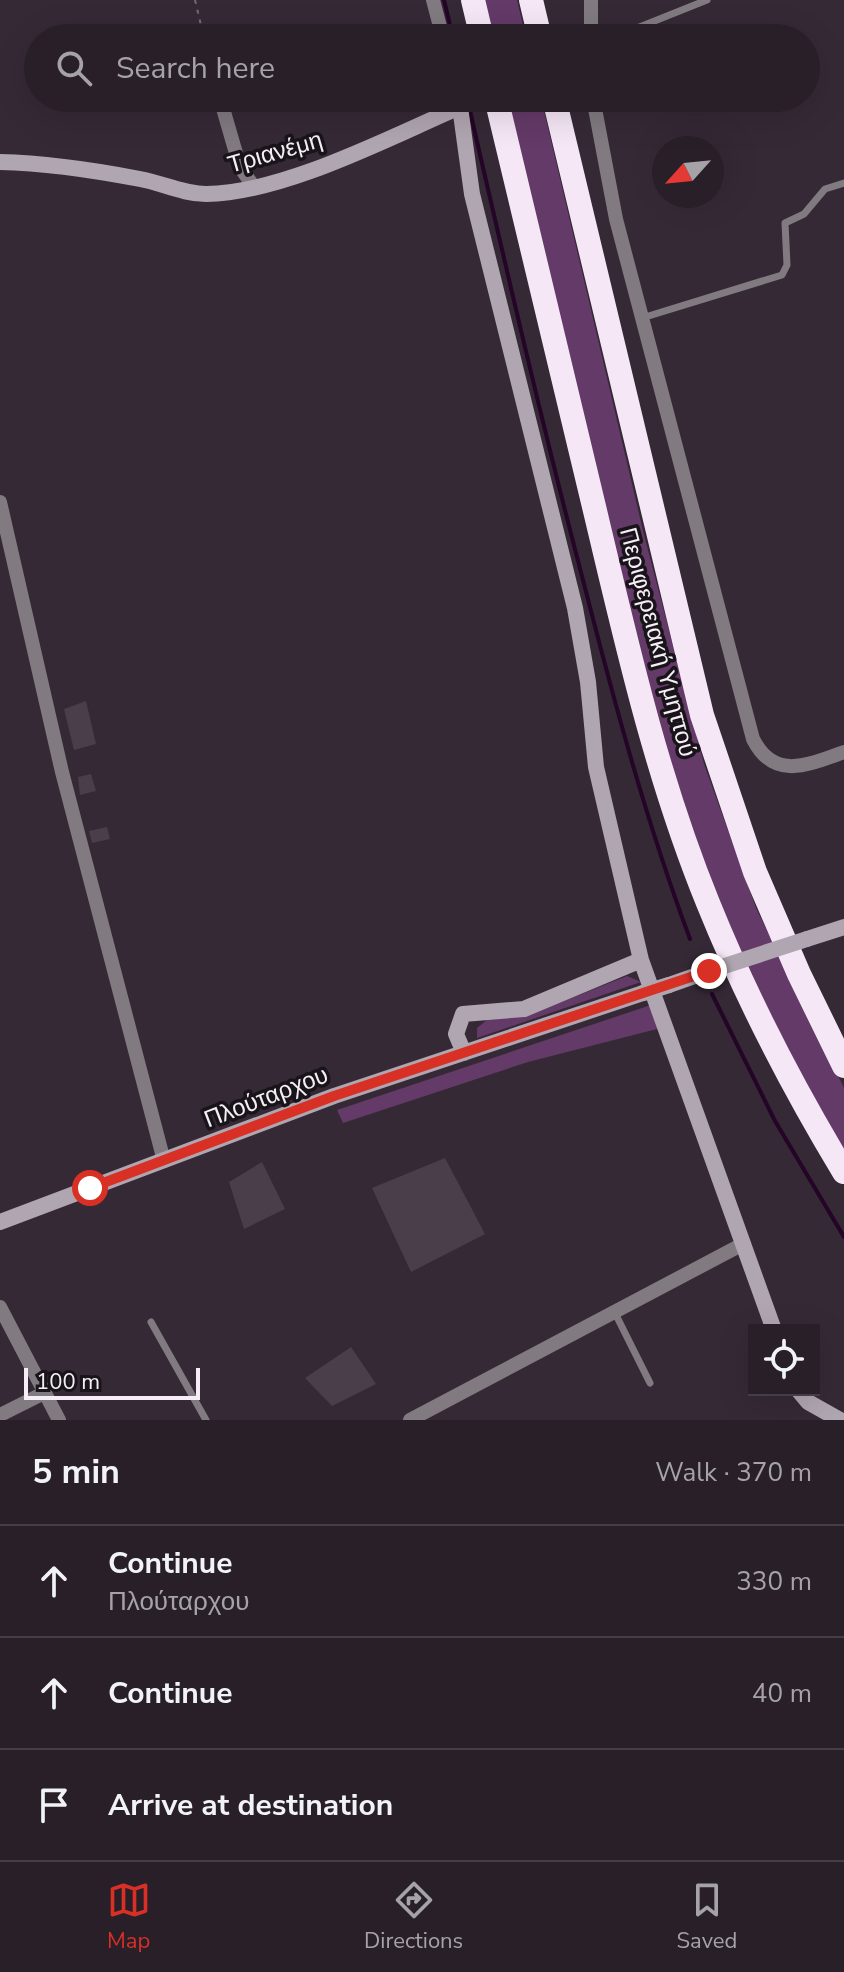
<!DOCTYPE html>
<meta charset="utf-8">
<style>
:root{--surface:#281f28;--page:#342c34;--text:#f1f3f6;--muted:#a5a2a8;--line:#443d45;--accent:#d93025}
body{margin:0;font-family:"Nunito Sans",sans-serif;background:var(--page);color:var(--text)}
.controls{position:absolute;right:24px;bottom:24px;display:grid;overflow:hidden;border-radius:0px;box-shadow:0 8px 32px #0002}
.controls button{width:72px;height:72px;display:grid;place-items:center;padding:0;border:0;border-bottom:2px solid var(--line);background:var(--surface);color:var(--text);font:40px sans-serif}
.compass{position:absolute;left:652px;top:136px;width:72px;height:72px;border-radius:50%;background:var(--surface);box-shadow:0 8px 32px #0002;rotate:243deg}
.scale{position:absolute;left:24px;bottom:20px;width:176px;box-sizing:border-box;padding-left:8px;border:4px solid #f5eef6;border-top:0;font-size:22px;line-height:28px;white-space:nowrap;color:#f5eef6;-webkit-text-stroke:6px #19141a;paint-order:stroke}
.stop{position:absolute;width:24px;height:24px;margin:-18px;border:6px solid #d93025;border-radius:50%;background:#fff}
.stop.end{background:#d93025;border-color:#fff;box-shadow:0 2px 8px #0008}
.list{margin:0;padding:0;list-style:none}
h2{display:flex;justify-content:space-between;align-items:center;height:104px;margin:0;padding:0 32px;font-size:34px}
h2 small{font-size:26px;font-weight:400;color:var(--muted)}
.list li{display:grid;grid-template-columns:52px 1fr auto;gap:24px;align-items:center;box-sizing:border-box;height:112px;padding:0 32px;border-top:2px solid var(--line)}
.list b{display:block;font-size:30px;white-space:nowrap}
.list p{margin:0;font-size:26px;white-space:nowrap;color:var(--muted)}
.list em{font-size:26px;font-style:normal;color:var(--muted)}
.icon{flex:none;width:44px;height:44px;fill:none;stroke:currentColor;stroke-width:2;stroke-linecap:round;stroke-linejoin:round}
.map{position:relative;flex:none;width:844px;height:1420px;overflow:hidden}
.search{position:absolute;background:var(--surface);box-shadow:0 8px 32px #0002;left:24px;right:24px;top:24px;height:88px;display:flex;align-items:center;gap:20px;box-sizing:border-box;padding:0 28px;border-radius:44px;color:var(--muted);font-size:30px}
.sheet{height:440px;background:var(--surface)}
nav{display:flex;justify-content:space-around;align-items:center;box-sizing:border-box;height:112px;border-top:2px solid var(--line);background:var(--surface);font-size:22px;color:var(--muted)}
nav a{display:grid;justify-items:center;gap:4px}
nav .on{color:var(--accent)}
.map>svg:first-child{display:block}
</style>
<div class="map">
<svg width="844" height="1420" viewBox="0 0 844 1420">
<rect width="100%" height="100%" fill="#352936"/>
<path fill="#643a68" d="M482,0H517L526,38H491Z
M506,98H541L644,535L704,764L756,908L844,1088V1160L758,997L697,849L649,697Z
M627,976L641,982L477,1038V1028L487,1020L526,1016Z
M651,1005L661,1028L528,1062L343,1123L337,1110Z"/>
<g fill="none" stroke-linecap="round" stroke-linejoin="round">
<path stroke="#240427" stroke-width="4" d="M444,0L453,38
M467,98C504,259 541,420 583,580C614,701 646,821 690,939
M712,994L775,1121L844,1237"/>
</g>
<path fill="#4a3e4b" d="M86,701L96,744L74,750L64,709Z
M91,774L96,791L80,795L78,777Z
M107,827L110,839L92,843L89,831Z
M445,1158L485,1234L411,1272L372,1188Z
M262,1162L285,1209L244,1229L229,1182Z
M351,1347L376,1384L332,1406L305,1378Z"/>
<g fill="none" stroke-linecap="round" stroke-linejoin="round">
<path stroke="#756a76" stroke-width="2" stroke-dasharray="4 6" stroke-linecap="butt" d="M195,0L204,38"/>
<path stroke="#817b81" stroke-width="7" d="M612,38L707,0
M642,318L782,275L787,265L785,223L804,214L825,189L844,183
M615,1313L650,1383
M151,1322L206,1420"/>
<path stroke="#817b81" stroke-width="14" d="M433,0L443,38
M591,0V38
M220,98L240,167L254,187
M593,98L616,219L753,739C774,781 808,765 844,752
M0,502L62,772L164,1161
M0,1307L59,1420
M0,1415L44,1393
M410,1420L743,1244"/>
<path stroke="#b0a6b1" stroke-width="16" d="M0,162C47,163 93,170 140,179C162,183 183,194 206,194C284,193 388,138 460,107L472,194L575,608L588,682L596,767L641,960L774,1330
M807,939L844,927
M669,985L709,971
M464,1053L456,1034L463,1014L524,1009L641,960
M0,1222L334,1096L643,993
M798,1390L808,1402L840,1420"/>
<path stroke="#f6e7f7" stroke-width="24" d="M473,0L482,38
M531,0L540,38
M496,98C529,237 562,376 596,515C627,646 657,778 708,903C746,997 792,1086 844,1172
M554,98L702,715L755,872L799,974L844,1066"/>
<path stroke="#b0a6b1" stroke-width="16" d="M709,971L807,939
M643,993L669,985"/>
</g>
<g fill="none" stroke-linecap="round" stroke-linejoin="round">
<path stroke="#d93025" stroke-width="10" d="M90,1188L334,1096L709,971"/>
</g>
<g text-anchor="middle" stroke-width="7" stroke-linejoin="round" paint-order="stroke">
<g font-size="24" fill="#f5eef6" stroke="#19141a">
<text transform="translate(275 152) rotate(-16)" y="8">Τριανέμη</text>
<text transform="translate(658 642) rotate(75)" y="8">Περιφερειακή Υμηττού</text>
<text transform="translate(266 1097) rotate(-21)" y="8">Πλούταρχου</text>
</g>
</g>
</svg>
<div class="controls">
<button><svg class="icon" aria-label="locate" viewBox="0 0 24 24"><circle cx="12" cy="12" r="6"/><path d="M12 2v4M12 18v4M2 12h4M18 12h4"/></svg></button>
</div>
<svg class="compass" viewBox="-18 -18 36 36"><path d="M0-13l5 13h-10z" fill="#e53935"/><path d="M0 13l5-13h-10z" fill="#a5a2a8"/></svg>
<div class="scale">100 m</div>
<div class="stop" style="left:90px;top:1188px"></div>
<div class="stop end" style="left:709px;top:971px"></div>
<div class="search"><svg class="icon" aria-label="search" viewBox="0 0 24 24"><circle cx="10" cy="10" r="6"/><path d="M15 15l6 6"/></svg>Search here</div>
</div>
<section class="sheet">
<h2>5 min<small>Walk · 370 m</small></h2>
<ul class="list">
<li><svg class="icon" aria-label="ahead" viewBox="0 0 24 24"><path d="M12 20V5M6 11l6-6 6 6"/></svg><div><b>Continue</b><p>Πλούταρχου</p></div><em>330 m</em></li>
<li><svg class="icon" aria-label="ahead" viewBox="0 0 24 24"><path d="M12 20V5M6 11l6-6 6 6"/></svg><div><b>Continue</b></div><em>40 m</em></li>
<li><svg class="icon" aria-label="arrive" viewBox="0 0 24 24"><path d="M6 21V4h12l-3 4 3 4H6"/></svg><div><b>Arrive at destination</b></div></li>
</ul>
</section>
<nav>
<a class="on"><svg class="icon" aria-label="map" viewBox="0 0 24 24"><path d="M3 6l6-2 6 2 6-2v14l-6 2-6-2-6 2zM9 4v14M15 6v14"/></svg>Map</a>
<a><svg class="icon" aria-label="directions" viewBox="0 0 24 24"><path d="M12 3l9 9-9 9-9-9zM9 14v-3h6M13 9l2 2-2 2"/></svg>Directions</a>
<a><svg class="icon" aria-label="saved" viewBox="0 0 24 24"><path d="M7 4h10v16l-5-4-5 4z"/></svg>Saved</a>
</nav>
